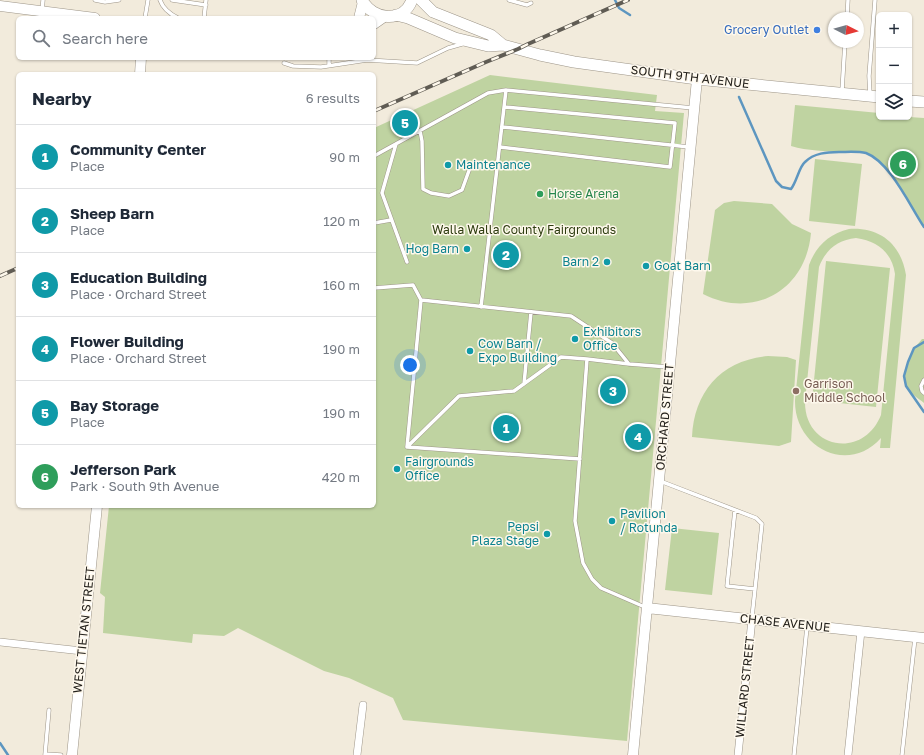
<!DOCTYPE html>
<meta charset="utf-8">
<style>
:root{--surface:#fff;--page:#f2f2f3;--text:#1f2937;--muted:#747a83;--line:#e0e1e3;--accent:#0f766e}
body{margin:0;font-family:"Golos Text",sans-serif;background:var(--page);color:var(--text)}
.controls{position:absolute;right:12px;top:12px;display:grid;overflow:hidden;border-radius:6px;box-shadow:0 1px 3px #0004}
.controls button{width:36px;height:36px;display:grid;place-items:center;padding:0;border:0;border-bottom:1px solid var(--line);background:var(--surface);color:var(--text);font:20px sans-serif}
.compass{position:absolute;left:828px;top:12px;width:36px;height:36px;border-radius:50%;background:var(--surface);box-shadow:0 1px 3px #0004;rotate:96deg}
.you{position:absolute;left:410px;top:365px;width:14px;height:14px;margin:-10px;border:3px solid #fff;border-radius:50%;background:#1a73e8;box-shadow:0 0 0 6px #1a73e833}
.badge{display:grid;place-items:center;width:26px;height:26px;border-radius:50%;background:var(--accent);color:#fff;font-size:13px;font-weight:700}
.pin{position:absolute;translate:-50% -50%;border:2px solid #fff;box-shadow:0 1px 4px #0006}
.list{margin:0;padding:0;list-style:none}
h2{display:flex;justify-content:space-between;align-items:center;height:52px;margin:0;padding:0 16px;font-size:17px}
h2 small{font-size:13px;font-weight:400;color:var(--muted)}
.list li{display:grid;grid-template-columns:26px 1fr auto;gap:12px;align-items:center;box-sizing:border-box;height:64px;padding:0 16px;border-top:1px solid var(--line)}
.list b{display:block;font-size:15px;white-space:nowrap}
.list p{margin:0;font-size:13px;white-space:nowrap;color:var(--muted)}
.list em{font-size:13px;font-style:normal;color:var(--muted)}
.icon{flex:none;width:22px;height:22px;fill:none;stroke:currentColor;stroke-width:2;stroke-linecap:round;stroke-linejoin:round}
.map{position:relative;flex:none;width:924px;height:755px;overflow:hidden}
.search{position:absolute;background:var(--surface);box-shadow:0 1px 3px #0004;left:16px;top:16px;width:360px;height:44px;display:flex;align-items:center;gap:10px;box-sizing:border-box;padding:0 14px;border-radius:6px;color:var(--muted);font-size:15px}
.panel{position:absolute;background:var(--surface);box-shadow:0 1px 3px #0004;left:16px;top:72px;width:360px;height:436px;border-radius:6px}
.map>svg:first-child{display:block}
</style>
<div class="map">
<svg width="924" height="755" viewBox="0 0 924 755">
<rect width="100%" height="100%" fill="#f2ebdc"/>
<path fill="#bfd3a1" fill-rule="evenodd" d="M490,75L657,95L655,111L684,113L627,741L403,720L393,698L349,678L324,671L238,628L224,636L193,634L192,643L103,633L105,597L100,593L109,506H374V128Z
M795,105L879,113V117H909L924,118V227C911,208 888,158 865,153C858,151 850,152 843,152C825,151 808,151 791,146Z
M815,159L862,164L855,226L809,221Z
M734,201L772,204L792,224L811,233C806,290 754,320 703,294L715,210L724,203Z
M849,229C880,227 901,244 906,275L890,448H880L881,438C848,475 794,448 795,400L809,265C816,246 829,234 849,229ZM856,238C878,241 892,253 895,274L881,415C863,460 804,449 805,401L819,267C826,249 838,240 856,238Z
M826,261L890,268L876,407L812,400Z
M922,339H924V403C918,398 909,393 906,385C902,375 908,358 914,349C916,345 920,342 922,339Z
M768,356L787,357L796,360L791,442L779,446L692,437C694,391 722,360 768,356Z
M672,528L719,533L712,595L665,590Z"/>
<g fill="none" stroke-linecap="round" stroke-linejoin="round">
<path stroke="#5d96c0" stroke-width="2.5" d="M615,0L619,8L630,15
M739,97L776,181L782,187L791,189C797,181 799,167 805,162C814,153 827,152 839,152C847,152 858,151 866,153C890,162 910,206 924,227
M924,342L914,348L908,362L904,376L906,386L924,412
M0,743L8,755"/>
<g stroke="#9d9588" stroke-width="4.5">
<path id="lane" d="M95,0L105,2L119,0
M160,0C163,9 170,14 178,18
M172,0L206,5
M509,0L527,5L531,3
M42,11L43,0
M145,18L148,0
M204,18L206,0
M847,18L848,0
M284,63L293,66L321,67L367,60L417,63L448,48L462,44
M329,65V58
M506,90L693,108
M842,91L845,42
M870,95L869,76L875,0
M503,127L689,147
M420,131L422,141L423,189L431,193L449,196L462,190L471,165L498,167
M396,144L382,193L407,262
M500,147L670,167L675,123L505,107
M374,156L488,93L506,90L481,307
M374,223L391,220
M374,288L413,285L421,300
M924,380L921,386L922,391L924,393
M524,384L531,312
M407,447L421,300L571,316L612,343L629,364
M407,447L459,396L514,391L561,357L587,359
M407,447L580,459
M660,481L756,518L762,524L752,617
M735,510L727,586L755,589
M647,608L601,588L592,579L583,563L575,521L587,359L629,364L668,367
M45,754L61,755
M45,755L49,710
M794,755L807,627
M902,755L915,638"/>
</g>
<g stroke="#9d9588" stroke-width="8">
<path id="street" d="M0,642L82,651
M357,755L363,705
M738,755L752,619
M848,755L861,631"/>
</g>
<g stroke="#9d9588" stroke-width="11">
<path id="secondary" d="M0,6L95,18
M359,18L363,2
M374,24L384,17
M140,74L141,58
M647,608L924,638
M72,755L97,506
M633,755L697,79"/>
</g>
<g stroke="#9d9588" stroke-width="12">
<path id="primary" d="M362,0C373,20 403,24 412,0
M421,0L433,12L491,35L503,45
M396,15L408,18L455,38L488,46L503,45L540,55L574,62L697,79L879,97
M909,101L924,102"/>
</g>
<use href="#lane" stroke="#fff" stroke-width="3.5"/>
<use href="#street" stroke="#fff" stroke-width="7"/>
<use href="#secondary" stroke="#fff" stroke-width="10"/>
<use href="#primary" stroke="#fff" stroke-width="11"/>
<g stroke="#605c54" stroke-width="4">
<path id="rail" d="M374,111L486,62L518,49L528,44L628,0
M0,276L18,268"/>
</g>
<use href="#rail" stroke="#fef8ec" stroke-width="2.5" stroke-dasharray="8" stroke-linecap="butt"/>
</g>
<circle fill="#3f7fe0" stroke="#fef8ec" stroke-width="1.5" cx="817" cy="30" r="4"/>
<g fill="#0f9aa8" stroke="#fef8ec" stroke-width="1.5">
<circle cx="448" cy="165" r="4"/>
<circle cx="467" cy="249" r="4"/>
<circle cx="607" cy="262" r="4"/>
<circle cx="646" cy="266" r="4"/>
<circle cx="575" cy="339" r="4"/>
<circle cx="470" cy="351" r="4"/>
<circle cx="397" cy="469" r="4"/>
<circle cx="612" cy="521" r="4"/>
<circle cx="547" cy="534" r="4"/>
</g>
<circle fill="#2e9e5b" stroke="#fef8ec" stroke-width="1.5" cx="540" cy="194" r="4"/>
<circle fill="#8d6e63" stroke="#fef8ec" stroke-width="1.5" cx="796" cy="391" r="4"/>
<g text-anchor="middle" stroke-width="3" stroke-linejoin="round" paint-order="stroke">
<g font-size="12" fill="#366cbe" stroke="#fef8ec" text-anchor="end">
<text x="809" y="34">Grocery Outlet</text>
</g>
<g font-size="12" fill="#24211c" stroke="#fef8ec">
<text transform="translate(690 77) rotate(7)" y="4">SOUTH 9TH AVENUE</text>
<text transform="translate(665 417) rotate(-85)" y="4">ORCHARD STREET</text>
<text transform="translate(785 623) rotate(6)" y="4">CHASE AVENUE</text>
<text transform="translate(84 630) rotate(-84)" y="4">WEST TIETAN STREET</text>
<text transform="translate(745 687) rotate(-84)" y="4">WILLARD STREET</text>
</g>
<g font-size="12" fill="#0d838f" stroke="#fef8ec" text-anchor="start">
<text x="456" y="169">Maintenance</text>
<text x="459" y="253" text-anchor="end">Hog Barn</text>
<text x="599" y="266" text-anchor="end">Barn 2</text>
<text x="654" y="270">Goat Barn</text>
<text x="583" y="336">Exhibitors<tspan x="583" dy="14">Office</tspan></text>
<text x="478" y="348">Cow Barn /<tspan x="478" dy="14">Expo Building</tspan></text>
<text x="405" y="466">Fairgrounds<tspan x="405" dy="14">Office</tspan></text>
<text x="620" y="518">Pavilion<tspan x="620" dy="14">/ Rotunda</tspan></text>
<text x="539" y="531" text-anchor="end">Pepsi<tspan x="539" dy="14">Plaza Stage</tspan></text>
</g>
<g font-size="12" fill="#27864d" stroke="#fef8ec" text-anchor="start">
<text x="548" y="198">Horse Arena</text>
</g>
<g font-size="12" fill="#2e3d10" stroke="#fef8ec">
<text x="524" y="234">Walla Walla County Fairgrounds</text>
</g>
<g font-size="12" fill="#785e54" stroke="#fef8ec" text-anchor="start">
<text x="804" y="388">Garrison<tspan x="804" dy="14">Middle School</tspan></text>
</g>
</g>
</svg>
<div class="controls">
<button>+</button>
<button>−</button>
<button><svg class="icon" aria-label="layers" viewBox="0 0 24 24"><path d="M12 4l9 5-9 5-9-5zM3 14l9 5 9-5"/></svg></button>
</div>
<svg class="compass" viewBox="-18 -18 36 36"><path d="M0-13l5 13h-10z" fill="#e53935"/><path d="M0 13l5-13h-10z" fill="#747a83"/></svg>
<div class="you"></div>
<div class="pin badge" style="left:506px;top:428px;background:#0f9aa8">1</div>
<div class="pin badge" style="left:506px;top:255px;background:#0f9aa8">2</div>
<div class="pin badge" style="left:613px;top:391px;background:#0f9aa8">3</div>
<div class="pin badge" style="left:638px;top:437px;background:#0f9aa8">4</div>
<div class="pin badge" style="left:405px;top:123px;background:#0f9aa8">5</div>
<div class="pin badge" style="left:903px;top:164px;background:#2e9e5b">6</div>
<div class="search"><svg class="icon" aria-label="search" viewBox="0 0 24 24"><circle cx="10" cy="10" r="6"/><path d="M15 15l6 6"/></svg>Search here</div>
<section class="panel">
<h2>Nearby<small>6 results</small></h2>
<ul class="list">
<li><span class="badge" style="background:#0f9aa8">1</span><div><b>Community Center</b><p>Place</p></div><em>90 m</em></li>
<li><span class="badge" style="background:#0f9aa8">2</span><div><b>Sheep Barn</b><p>Place</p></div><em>120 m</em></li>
<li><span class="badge" style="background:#0f9aa8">3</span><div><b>Education Building</b><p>Place · Orchard Street</p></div><em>160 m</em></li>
<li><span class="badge" style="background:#0f9aa8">4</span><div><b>Flower Building</b><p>Place · Orchard Street</p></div><em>190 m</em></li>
<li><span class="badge" style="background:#0f9aa8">5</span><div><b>Bay Storage</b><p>Place</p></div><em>190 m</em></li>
<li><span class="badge" style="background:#2e9e5b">6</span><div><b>Jefferson Park</b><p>Park · South 9th Avenue</p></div><em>420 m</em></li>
</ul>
</section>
</div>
